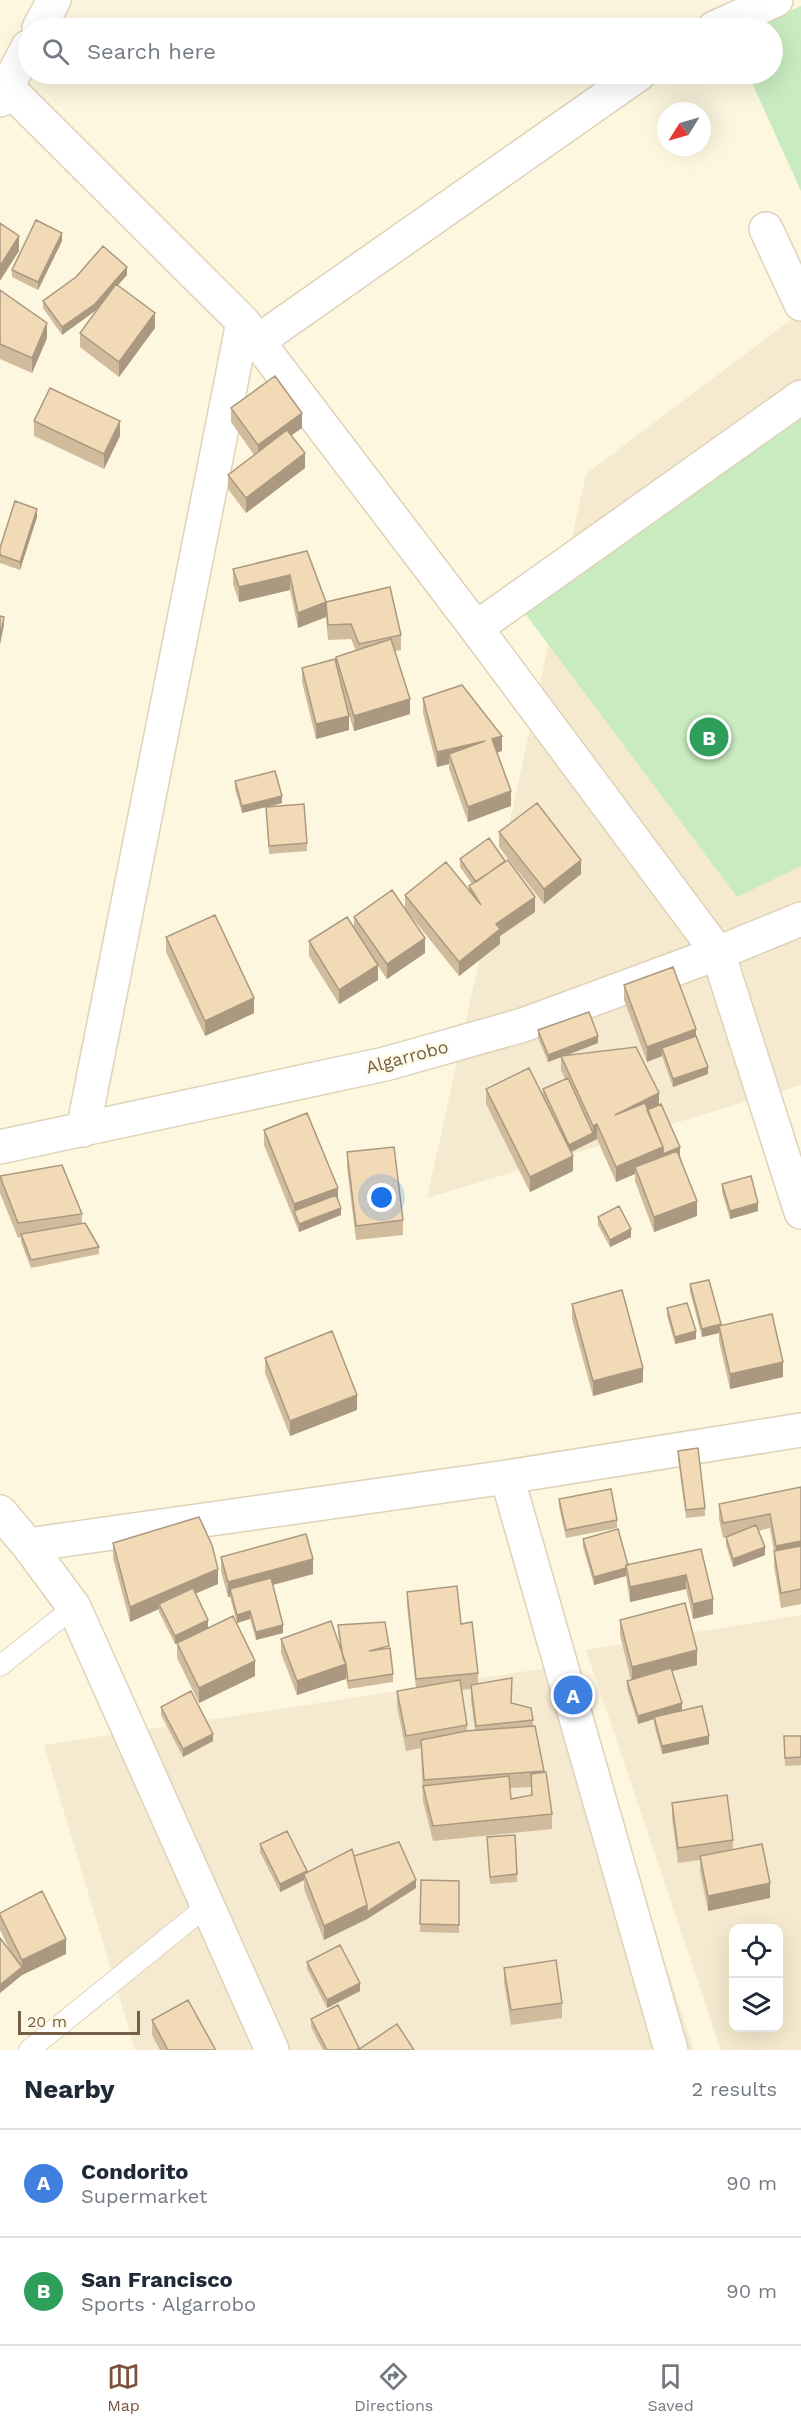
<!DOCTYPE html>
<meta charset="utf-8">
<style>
:root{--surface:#fff;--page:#f2f2f3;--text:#1f2937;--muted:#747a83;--line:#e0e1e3;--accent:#7b533b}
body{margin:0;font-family:"Work Sans",sans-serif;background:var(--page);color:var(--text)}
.controls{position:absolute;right:18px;bottom:18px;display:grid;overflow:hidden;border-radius:12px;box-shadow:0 6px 24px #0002}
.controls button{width:54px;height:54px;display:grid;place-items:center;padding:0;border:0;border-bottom:2px solid var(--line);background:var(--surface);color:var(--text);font:30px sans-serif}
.compass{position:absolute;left:657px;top:102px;width:54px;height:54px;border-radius:50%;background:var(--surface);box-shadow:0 6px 24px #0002;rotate:233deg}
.scale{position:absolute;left:18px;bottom:15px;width:122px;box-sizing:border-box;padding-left:6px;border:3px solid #756047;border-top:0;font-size:16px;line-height:21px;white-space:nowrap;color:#756047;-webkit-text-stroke:4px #fffae7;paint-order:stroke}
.you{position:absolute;left:382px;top:1198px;width:21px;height:21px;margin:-15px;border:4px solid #fff;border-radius:50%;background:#1a73e8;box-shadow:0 0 0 9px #1a73e833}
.badge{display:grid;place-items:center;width:39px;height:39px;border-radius:50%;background:var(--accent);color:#fff;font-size:20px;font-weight:700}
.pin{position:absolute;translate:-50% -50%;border:3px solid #fff;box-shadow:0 2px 6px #0006}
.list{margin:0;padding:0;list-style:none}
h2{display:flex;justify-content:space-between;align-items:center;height:78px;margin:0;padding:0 24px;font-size:26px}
h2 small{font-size:20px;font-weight:400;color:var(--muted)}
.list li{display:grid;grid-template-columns:39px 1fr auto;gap:18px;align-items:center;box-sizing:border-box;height:108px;padding:0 24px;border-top:2px solid var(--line)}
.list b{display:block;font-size:22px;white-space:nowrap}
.list p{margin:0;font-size:20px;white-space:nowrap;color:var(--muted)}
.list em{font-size:20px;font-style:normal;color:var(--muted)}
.icon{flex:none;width:33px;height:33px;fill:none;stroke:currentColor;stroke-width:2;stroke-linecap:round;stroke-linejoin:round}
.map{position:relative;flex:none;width:801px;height:2050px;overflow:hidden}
.search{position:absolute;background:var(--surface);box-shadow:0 6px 24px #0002;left:18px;right:18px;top:18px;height:66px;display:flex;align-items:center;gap:15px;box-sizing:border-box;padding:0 21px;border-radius:33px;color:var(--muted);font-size:22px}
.sheet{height:294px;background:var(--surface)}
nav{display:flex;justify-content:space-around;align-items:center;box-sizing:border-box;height:84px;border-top:2px solid var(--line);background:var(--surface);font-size:16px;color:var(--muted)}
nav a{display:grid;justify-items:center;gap:3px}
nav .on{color:var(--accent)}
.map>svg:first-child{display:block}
</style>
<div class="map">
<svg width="801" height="2050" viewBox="0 0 801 2050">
<rect width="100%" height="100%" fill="#fdf7e0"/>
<path fill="#f5eacf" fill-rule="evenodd" d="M801,312V1085L427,1198L586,474Z
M801,1615V2050H721L586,1650ZM734,1928H778V2028H734Z
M567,1665L694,2050H135L44,1745Z"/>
<path fill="#c8ebbf" d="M801,6V191L748,74H772V28H751Z
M801,417V866L737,897L521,608Z"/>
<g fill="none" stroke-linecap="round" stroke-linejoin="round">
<g stroke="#dfd2b9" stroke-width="22">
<path id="service" d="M0,1666L74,1607
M29,2050L207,1906"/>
</g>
<g stroke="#dfd2b9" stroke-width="36">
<path id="minor" d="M714,28L776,0
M7,87L243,322L476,628L718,953L801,1212
M766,229L801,304
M258,341L639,74
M476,628L801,397
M83,1130L243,322
M0,1147L385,1064L523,1025L718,953L801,919
M507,1477L671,2050
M0,1512L28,1545L74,1607L272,2050
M28,1545L507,1477L801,1430"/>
</g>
<g stroke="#e4d4b7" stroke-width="36">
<path id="secondary" d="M39,28L54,0
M0,100L28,47"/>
</g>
<use href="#service" stroke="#fff" stroke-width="20"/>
<use href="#minor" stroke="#fff" stroke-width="33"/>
<use href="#secondary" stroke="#fff" stroke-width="33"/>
</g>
<path fill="#d1bb9d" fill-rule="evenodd" d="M62,241L38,290L12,277V270Z
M127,275L117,286L155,328L119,377L80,347V333L103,302L95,311L62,335L43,308V301Z
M0,290L47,338L32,373L0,359Z
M231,408L302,428L291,435L305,468L246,513L228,489V475L254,455L231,422Z
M34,421L120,436L104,469L34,436Z
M37,517L20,570L0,563V548Z
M307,551L326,602L401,635V650L395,651L410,714L354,731L346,705L349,730L316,739L302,682V668L336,664V657L356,651L351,639L328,640L326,617L298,628L290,590L239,602L233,584V569Z
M423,698L502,751L497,752L511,806L468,822L449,769V764L437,767L423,713Z
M235,781L282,803L269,807L307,843V851L269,854L266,807L242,813L235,789Z
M499,832L581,874L544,904L499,847Z
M460,859L535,912L500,936V944L459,976L406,910L425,953L387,979L378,966V980L339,1004L309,956V941L354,928V917L405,909V895L469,890V886L472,884L460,867Z
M166,937L254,1013L205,1036L166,952Z
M624,985L696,1036L708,1074L673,1087L662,1056L647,1062L624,1000Z
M538,1030L598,1043L568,1055L659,1105L680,1155L697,1216L654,1232L635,1181V1174L616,1182L597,1139L571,1152L573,1171L530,1192L486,1104V1089L543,1097V1089L565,1079L561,1070V1057L548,1062L538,1038Z
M264,1130L338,1198L341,1215L299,1232L264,1145Z
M347,1152L403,1220V1235L356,1240L347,1167Z
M0,1176L82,1214V1224L99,1247V1254L31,1268L21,1242V1237L18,1238L0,1193Z
M722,1184L758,1211L730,1219L722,1192Z
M598,1217L631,1237L610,1247L598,1225Z
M690,1284L721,1325L783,1377L730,1389L719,1341V1333L702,1337L690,1292Z
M572,1304L643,1382L593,1396L572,1319Z
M667,1308L696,1339L675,1344L667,1316Z
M265,1358L357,1410L290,1436L265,1373Z
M678,1451L705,1508V1516L686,1518L678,1459Z
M801,1487V1604L781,1608L774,1566V1551L770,1528L758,1531L765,1555L733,1567L726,1545V1537L723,1538L719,1519V1504Z
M559,1499L617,1520V1528L566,1538L559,1507Z
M583,1539L628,1565L701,1549L713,1614L693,1619L686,1589L630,1602L626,1576L594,1585L583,1547Z
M113,1543L218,1584L196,1593L208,1628L255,1676L199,1703L177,1658V1643L175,1644L159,1612V1609L130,1622L113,1558Z
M221,1557L313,1574L272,1585L283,1633L256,1640L250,1619L237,1623L230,1597H228L221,1571Z
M407,1592L461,1624L478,1673V1684L511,1703L533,1720V1726L544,1771L552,1814V1829L433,1841L423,1801L421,1748L406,1751L397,1706V1691L416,1688L407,1606ZM471,1689V1700L475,1730L467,1731V1725L461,1690ZM531,1787V1795L511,1799L510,1788Z
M620,1620L697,1665L672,1671L682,1710L709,1744L662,1754L654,1724V1719L638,1724L627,1689V1681L631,1680L620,1635Z
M338,1625L393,1674V1682L348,1689L346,1677V1679L297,1695L281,1653V1639L341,1649L338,1633Z
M161,1707L213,1741L183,1757L161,1715Z
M784,1736H801V1765L785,1766Z
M672,1803L733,1840V1850L770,1898L708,1911L700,1871V1860L678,1863L672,1818Z
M487,1837L517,1874V1882L490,1884Z
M260,1844L307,1873L354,1856L416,1888L367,1919L324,1940L304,1889V1880L280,1892L260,1852Z
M421,1880L459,1881V1933L420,1932Z
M0,1913L66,1954L22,1975L0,1993V1938L11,1953L0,1930Z
M307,1962L360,1991L327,2008L307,1969Z
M504,1968L562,2003V2018L511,2025L504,1983Z
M311,2019L359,2049L414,2050H323L311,2027Z
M152,2020L215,2050H160L152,2035Z"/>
<path fill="#aa9980" d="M62,233V241L38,290V282Z
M19,236V251L0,281V266Z
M127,267V275L95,311L62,335V327Z
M155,313V328L119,377V362Z
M47,323V338L32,373V358Z
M302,413V428L258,459V445Z
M120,421V436L104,469V454Z
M305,453V468L246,513V498Z
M37,509V517L20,570V562Z
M290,575V590L239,602V587Z
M326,602V617L298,628V613Z
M4,617V625L0,645V637Z
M410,699V714L354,731V716Z
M349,716V730L316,739V724Z
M502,736V751L492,754V739Z
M485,741L449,754V764L437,767V752Z
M511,791V806L468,822V807Z
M282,796V803L242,813V806Z
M581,860V874L544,904V889Z
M535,897V912L500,936V944L459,976V962L496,924Z
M425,938V953L387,979V964Z
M378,965V980L339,1004V990Z
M254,998V1013L205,1036V1021Z
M696,1029V1044L662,1048V1056L647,1062V1047Z
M598,1036V1043L548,1062V1055Z
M708,1067V1074L673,1087V1079Z
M659,1093V1108L615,1115Z
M597,1124V1139L569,1153V1145L593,1134V1126Z
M663,1147V1161L635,1167V1174L616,1182V1167Z
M680,1147V1155L663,1161V1154Z
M573,1156V1171L530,1192V1177Z
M338,1188V1203L294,1211V1204Z
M697,1201V1216L654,1232V1217Z
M758,1203V1211L730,1219V1211Z
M341,1208V1215L299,1232V1224Z
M631,1229V1237L610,1247V1240Z
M721,1324V1332L719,1326V1333L702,1337V1329Z
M696,1331V1339L675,1344V1337Z
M783,1362V1377L730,1389V1374Z
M643,1368V1382L593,1396V1381Z
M357,1395V1410L290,1436V1421Z
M801,1541V1556L776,1561V1546Z
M765,1547V1555L733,1567V1559Z
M313,1559V1574L232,1596L230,1589V1597H228V1582Z
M626,1568V1576L594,1585V1577Z
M218,1569V1584L162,1608L159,1604V1609L130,1622V1607Z
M686,1575V1589L630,1602V1587Z
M713,1599V1614L693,1619V1604Z
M250,1611V1619L237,1623V1615Z
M208,1620V1628L175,1644V1636Z
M283,1625V1633L256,1640V1632Z
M697,1650V1665L632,1681V1667Z
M255,1661V1676L199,1703V1688Z
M346,1664V1679L297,1695V1681Z
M682,1703V1711L654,1717V1719L638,1724V1716Z
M213,1734V1741L183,1757V1749Z
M709,1736V1744L662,1754V1746Z
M307,1871V1879L304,1874V1880L280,1892V1884Z
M416,1880V1888L367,1919L324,1940V1926Z
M770,1883V1898L708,1911V1896Z
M66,1939V1954L22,1975L0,1993V1985L22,1967V1960Z
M360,1983V1991L327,2008V2000Z"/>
<path fill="#f3dab7" stroke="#aa9980" stroke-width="1.5" d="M36,220L62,233L38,282L12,270Z
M0,223L19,236L0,266Z
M103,246L127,267L95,304L62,327L43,301L76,277Z
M116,284L155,313L119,362L80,333Z
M0,290L47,323L32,358L0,344Z
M275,376L302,413L258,445L231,408Z
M50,388L120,421L104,454L34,421Z
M287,430L305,453L246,498L228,475Z
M15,501L37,509L20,562L0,555V548Z
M307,551L326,602L390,587L401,635L359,644L351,624L328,625L326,602L298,613L290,575L239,587L233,569Z
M0,616L4,617L0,637Z
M391,639L410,699L354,716L336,657Z
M335,659L349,716L316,724L302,668Z
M462,685L502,736L492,739L511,791L468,807L449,754L485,741L437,752L423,698Z
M275,771L282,796L242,806L235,781Z
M537,803L581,860L544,889L499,832Z
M304,804L307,843L269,846L266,807Z
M489,838L505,861L476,882L460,859Z
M508,860L535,897L496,924L500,929L459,962L405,895L446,862L481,905L469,886Z
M392,890L425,938L387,964L354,917Z
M215,915L254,998L205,1021L166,937Z
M347,917L378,965L339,990L309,941Z
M673,967L696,1029L647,1047L624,985Z
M589,1012L598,1036L548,1055L538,1030Z
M696,1036L708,1067L673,1079L662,1048Z
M636,1047L659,1093L615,1115L645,1103L663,1147L616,1167L597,1124L593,1126L561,1056Z
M529,1068L573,1156L530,1177L486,1089Z
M568,1078L593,1133L569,1145L543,1089Z
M661,1104L680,1147L663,1154V1147L647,1110Z
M307,1113L338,1188L294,1204L264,1130Z
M394,1147L403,1220L356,1226L347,1152Z
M677,1151L697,1201L654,1217L635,1167Z
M62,1165L82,1214L18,1223L0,1176Z
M751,1176L758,1203L730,1211L722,1184Z
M336,1195L341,1208L299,1224L294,1211Z
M619,1206L631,1229L610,1240L598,1217Z
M85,1223L99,1247L31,1260L21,1234Z
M709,1280L721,1324L702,1329L690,1284Z
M622,1290L643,1368L593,1381L572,1304Z
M687,1303L696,1331L675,1337L667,1308Z
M772,1314L783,1362L730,1374L719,1326Z
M332,1331L357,1395L290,1421L265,1358Z
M698,1448L705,1508L686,1510L678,1451Z
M801,1487V1541L776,1546L770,1514L723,1523L719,1504Z
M611,1489L617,1520L566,1530L559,1499Z
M199,1517L212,1545L218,1569L130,1607L113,1543Z
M756,1525L765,1547L733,1559L726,1537Z
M618,1529L628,1565H626V1568L594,1577L583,1539Z
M306,1534L313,1559L228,1582L221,1557Z
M801,1546V1589L781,1593L774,1551Z
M701,1549L713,1599L693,1604L686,1575L630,1587L626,1565Z
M271,1578L283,1625L256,1632L250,1611L237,1615L230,1589Z
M457,1586L461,1624L472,1622L478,1673L416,1679L407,1592Z
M193,1588L208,1620L175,1636L159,1604Z
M685,1603L697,1650L632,1667L620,1620Z
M233,1616L255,1661L199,1688L177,1643Z
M331,1621L346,1664L297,1681L281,1639Z
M385,1622L389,1646L369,1651L390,1648L393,1674L348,1681L346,1664L343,1658L338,1625Z
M671,1668L682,1703L638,1716L627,1681Z
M512,1678L511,1703L531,1708L533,1720L476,1726L471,1685Z
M460,1680L467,1725L406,1736L397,1691Z
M191,1691L213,1734L183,1749L161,1707Z
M702,1706L709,1736L662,1746L654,1717Z
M535,1726L544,1771L424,1780L421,1740L466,1731Z
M784,1736H801V1757L785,1758Z
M546,1772L552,1814L433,1826L423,1786L509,1776L511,1799L532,1795L531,1774Z
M727,1795L733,1840L678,1848L672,1803Z
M287,1831L307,1871L280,1884L260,1844Z
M515,1835L517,1874L490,1877L487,1837Z
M399,1842L416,1880L367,1912V1905L354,1856Z
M762,1844L770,1883L708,1896L700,1856Z
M352,1849L367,1905L324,1926L304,1874Z
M421,1880L459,1881V1925L420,1924Z
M42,1891L66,1939L22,1960L0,1915V1913Z
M0,1938L22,1967L0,1985Z
M340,1945L360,1983L327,2000L307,1962Z
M556,1960L562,2003L511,2010L504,1968Z
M188,2000L215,2049L213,2050H168L152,2020Z
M338,2005L359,2048L356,2050H327L311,2019Z
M397,2024L414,2050H358Z"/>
<g text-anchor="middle" stroke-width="5" stroke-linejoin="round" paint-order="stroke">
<g font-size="18" fill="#756047" stroke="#fffae7">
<text transform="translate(407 1057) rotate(-15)" y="6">Algarrobo</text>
</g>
</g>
</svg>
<div class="controls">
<button><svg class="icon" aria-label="locate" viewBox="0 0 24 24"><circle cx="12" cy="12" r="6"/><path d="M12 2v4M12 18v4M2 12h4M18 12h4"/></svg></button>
<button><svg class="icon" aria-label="layers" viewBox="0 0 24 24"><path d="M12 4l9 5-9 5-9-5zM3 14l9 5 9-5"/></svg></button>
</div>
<svg class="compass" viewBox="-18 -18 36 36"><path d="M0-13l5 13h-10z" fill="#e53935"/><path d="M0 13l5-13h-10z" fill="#747a83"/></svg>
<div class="scale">20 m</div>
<div class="you"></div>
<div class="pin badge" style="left:573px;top:1695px;background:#3f7fe0">A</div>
<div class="pin badge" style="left:709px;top:737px;background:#2e9e5b">B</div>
<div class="search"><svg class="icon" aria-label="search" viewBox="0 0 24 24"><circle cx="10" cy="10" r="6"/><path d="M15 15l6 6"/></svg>Search here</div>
</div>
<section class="sheet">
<h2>Nearby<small>2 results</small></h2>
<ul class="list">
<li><span class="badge" style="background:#3f7fe0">A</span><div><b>Condorito</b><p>Supermarket</p></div><em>90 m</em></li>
<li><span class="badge" style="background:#2e9e5b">B</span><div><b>San Francisco</b><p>Sports · Algarrobo</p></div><em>90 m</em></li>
</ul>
</section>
<nav>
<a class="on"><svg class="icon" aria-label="map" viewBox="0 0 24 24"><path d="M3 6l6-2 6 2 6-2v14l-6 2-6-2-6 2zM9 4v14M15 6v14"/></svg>Map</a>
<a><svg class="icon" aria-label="directions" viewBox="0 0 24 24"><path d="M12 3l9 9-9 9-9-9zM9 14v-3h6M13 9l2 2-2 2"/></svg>Directions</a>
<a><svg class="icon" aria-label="saved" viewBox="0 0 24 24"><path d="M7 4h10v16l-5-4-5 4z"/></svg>Saved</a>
</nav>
